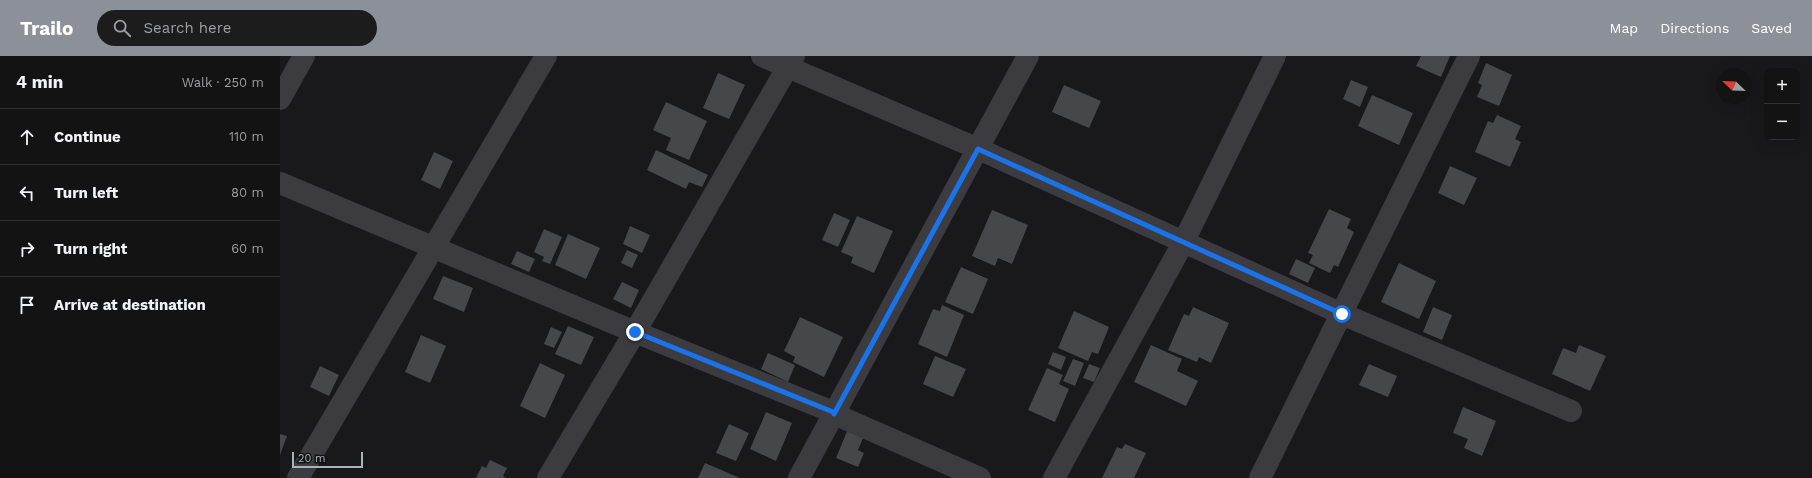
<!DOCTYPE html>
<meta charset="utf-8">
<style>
:root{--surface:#131314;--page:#1c1c1d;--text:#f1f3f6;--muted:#9d9ea0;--line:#323234;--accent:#8c9099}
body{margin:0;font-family:"Work Sans",sans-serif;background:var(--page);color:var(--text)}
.controls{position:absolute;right:12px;top:12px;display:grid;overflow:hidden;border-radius:8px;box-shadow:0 4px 16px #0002}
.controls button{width:36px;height:36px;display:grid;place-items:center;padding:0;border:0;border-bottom:1px solid var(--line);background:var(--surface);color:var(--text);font:20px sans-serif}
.compass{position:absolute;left:1436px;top:12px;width:36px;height:36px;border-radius:50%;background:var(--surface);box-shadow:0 4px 16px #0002;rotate:293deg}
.scale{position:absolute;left:12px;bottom:10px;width:71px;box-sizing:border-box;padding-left:4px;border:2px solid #adb1b9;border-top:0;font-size:11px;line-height:14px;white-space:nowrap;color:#adb1b9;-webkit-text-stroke:3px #141416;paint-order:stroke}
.stop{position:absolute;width:12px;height:12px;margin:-9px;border:3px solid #1a73e8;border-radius:50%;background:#fff}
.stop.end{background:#1a73e8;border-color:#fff;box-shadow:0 1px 4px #0008}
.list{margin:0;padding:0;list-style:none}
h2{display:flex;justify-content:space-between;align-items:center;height:52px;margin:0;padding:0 16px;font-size:17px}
h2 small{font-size:13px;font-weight:400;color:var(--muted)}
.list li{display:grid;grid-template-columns:26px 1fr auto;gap:12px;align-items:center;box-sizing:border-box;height:56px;padding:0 16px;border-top:1px solid var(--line)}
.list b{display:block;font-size:15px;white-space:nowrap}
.list em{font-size:13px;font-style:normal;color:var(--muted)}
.icon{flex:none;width:22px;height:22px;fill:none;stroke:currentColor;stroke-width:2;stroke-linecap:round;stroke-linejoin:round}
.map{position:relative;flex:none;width:1532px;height:422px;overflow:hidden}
header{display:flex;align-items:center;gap:24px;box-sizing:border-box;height:56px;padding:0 20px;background:var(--accent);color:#fff}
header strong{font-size:19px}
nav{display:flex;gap:22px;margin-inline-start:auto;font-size:14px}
.search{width:280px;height:36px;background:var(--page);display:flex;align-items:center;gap:10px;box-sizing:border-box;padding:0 14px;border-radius:22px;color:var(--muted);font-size:15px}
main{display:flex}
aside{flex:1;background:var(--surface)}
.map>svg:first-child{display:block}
</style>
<header>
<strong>Trailo</strong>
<div class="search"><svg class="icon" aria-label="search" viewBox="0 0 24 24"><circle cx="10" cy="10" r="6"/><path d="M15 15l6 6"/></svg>Search here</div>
<nav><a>Map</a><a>Directions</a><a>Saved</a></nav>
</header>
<main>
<aside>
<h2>4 min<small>Walk · 250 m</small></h2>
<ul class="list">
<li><svg class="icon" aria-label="ahead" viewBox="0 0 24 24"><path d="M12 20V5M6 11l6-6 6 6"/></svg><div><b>Continue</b></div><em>110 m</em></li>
<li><svg class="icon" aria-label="left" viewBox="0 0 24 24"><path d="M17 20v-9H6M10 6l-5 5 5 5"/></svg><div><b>Turn left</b></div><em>80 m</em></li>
<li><svg class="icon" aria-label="right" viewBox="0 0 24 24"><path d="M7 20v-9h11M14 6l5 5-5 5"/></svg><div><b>Turn right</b></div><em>60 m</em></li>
<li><svg class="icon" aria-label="arrive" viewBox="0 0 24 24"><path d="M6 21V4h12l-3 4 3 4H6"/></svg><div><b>Arrive at destination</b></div></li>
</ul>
</aside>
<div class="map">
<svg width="1532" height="422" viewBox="0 0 1532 422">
<rect width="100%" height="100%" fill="#19191b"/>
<path fill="#46474b" d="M1141,0H1170L1161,21L1136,10Z
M1206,7L1232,19L1219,50L1197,41L1202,29L1198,27Z
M438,17L465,29L449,63L423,52Z
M1071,24L1088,31L1080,51L1063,43Z
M784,29L821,45L809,72L772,56Z
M1092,39L1133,57L1119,89L1078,70Z
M386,46L427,65L409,104L386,94L391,82L373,74Z
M1217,59L1241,70L1235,83L1241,86L1230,111L1195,96L1208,65L1213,67Z
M376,94L428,119L422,131L409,126L406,133L367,114Z
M154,96L173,105L160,133L141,124Z
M1170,110L1197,122L1184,149L1158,137Z
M1049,153L1071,163L1067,172L1074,176L1058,211L1054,209L1050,217L1029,207L1033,199L1028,197Z
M712,154L748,169L732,208L718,202L715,210L692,200Z
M554,157L570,164L558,191L542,184Z
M577,160L613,175L594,217L571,207L573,201L561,196Z
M350,170L370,179L362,197L343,188Z
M264,173L282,181L270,208L262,205L264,201L254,196Z
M288,178L320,192L306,223L275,209Z
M347,194L358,199L352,212L341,207Z
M237,195L255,203L249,216L231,208Z
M1016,203L1035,212L1028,227L1009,218Z
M1119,207L1156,225L1139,263L1101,246Z
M681,211L708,223L693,258L665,246Z
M163,220L193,232L184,256L153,243Z
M342,226L359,234L351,252L333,243Z
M662,249L684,259L667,301L638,288L653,253L660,255Z
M913,251L949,267L931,307L919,301L917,306L888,294L904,258L909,260Z
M1153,251L1172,259L1162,284L1143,276Z
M794,255L829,271L818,298L812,296L808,305L778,292Z
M520,261L563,281L544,321L513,306L515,301L504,295Z
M288,270L314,281L301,309L275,298Z
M271,271L282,276L274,292L264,288Z
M141,279L166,290L150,327L125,316Z
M871,289L902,303L897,315L918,325L906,350L854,326Z
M1299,289L1326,300L1310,335L1272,318L1283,292L1296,297Z
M773,296L786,301L781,314L768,308Z
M488,297L515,309L508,326L481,313Z
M655,300L686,313L673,341L643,328Z
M793,303L804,307L795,330L783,325Z
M260,307L285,319L265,362L240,350Z
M809,308L820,312L814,326L803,322Z
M1089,308L1117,320L1108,341L1079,329Z
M40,310L59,319L49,340L30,331Z
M767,312L783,319L779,328L789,333L775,366L748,354Z
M1183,351L1216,365L1202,400L1184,392L1188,383L1173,377Z
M486,356L512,367L496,405L470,393Z
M449,368L469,377L456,405L436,397Z
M568,373L584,380L578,394L584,397L578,411L556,402Z
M0,378L7,380L0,399Z
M845,388L866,397L854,422H822L837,391L842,393Z
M210,404L227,412L223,420L226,422H196L202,410L206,412Z
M425,407L460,422H418Z"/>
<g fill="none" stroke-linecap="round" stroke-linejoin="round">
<path stroke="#3b3b40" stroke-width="22" d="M482,0L701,94L1062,258L1291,355
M0,43L24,0
M0,127L355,276L553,356L554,358L700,422
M18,422L266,0
M268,422L355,276L514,0
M519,422L748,0
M774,422L903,187L995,0
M980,422L1189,0"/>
</g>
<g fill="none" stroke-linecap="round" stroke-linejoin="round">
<path stroke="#1a73e8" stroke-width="5" d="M355,276L553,356L554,358L698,93L1062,258"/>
</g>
</svg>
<div class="controls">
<button>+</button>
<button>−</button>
</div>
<svg class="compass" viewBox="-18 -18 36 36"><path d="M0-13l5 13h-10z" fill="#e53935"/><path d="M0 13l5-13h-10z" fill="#9d9ea0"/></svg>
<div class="scale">20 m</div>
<div class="stop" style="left:1062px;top:258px"></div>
<div class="stop end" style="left:355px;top:276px"></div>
</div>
</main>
